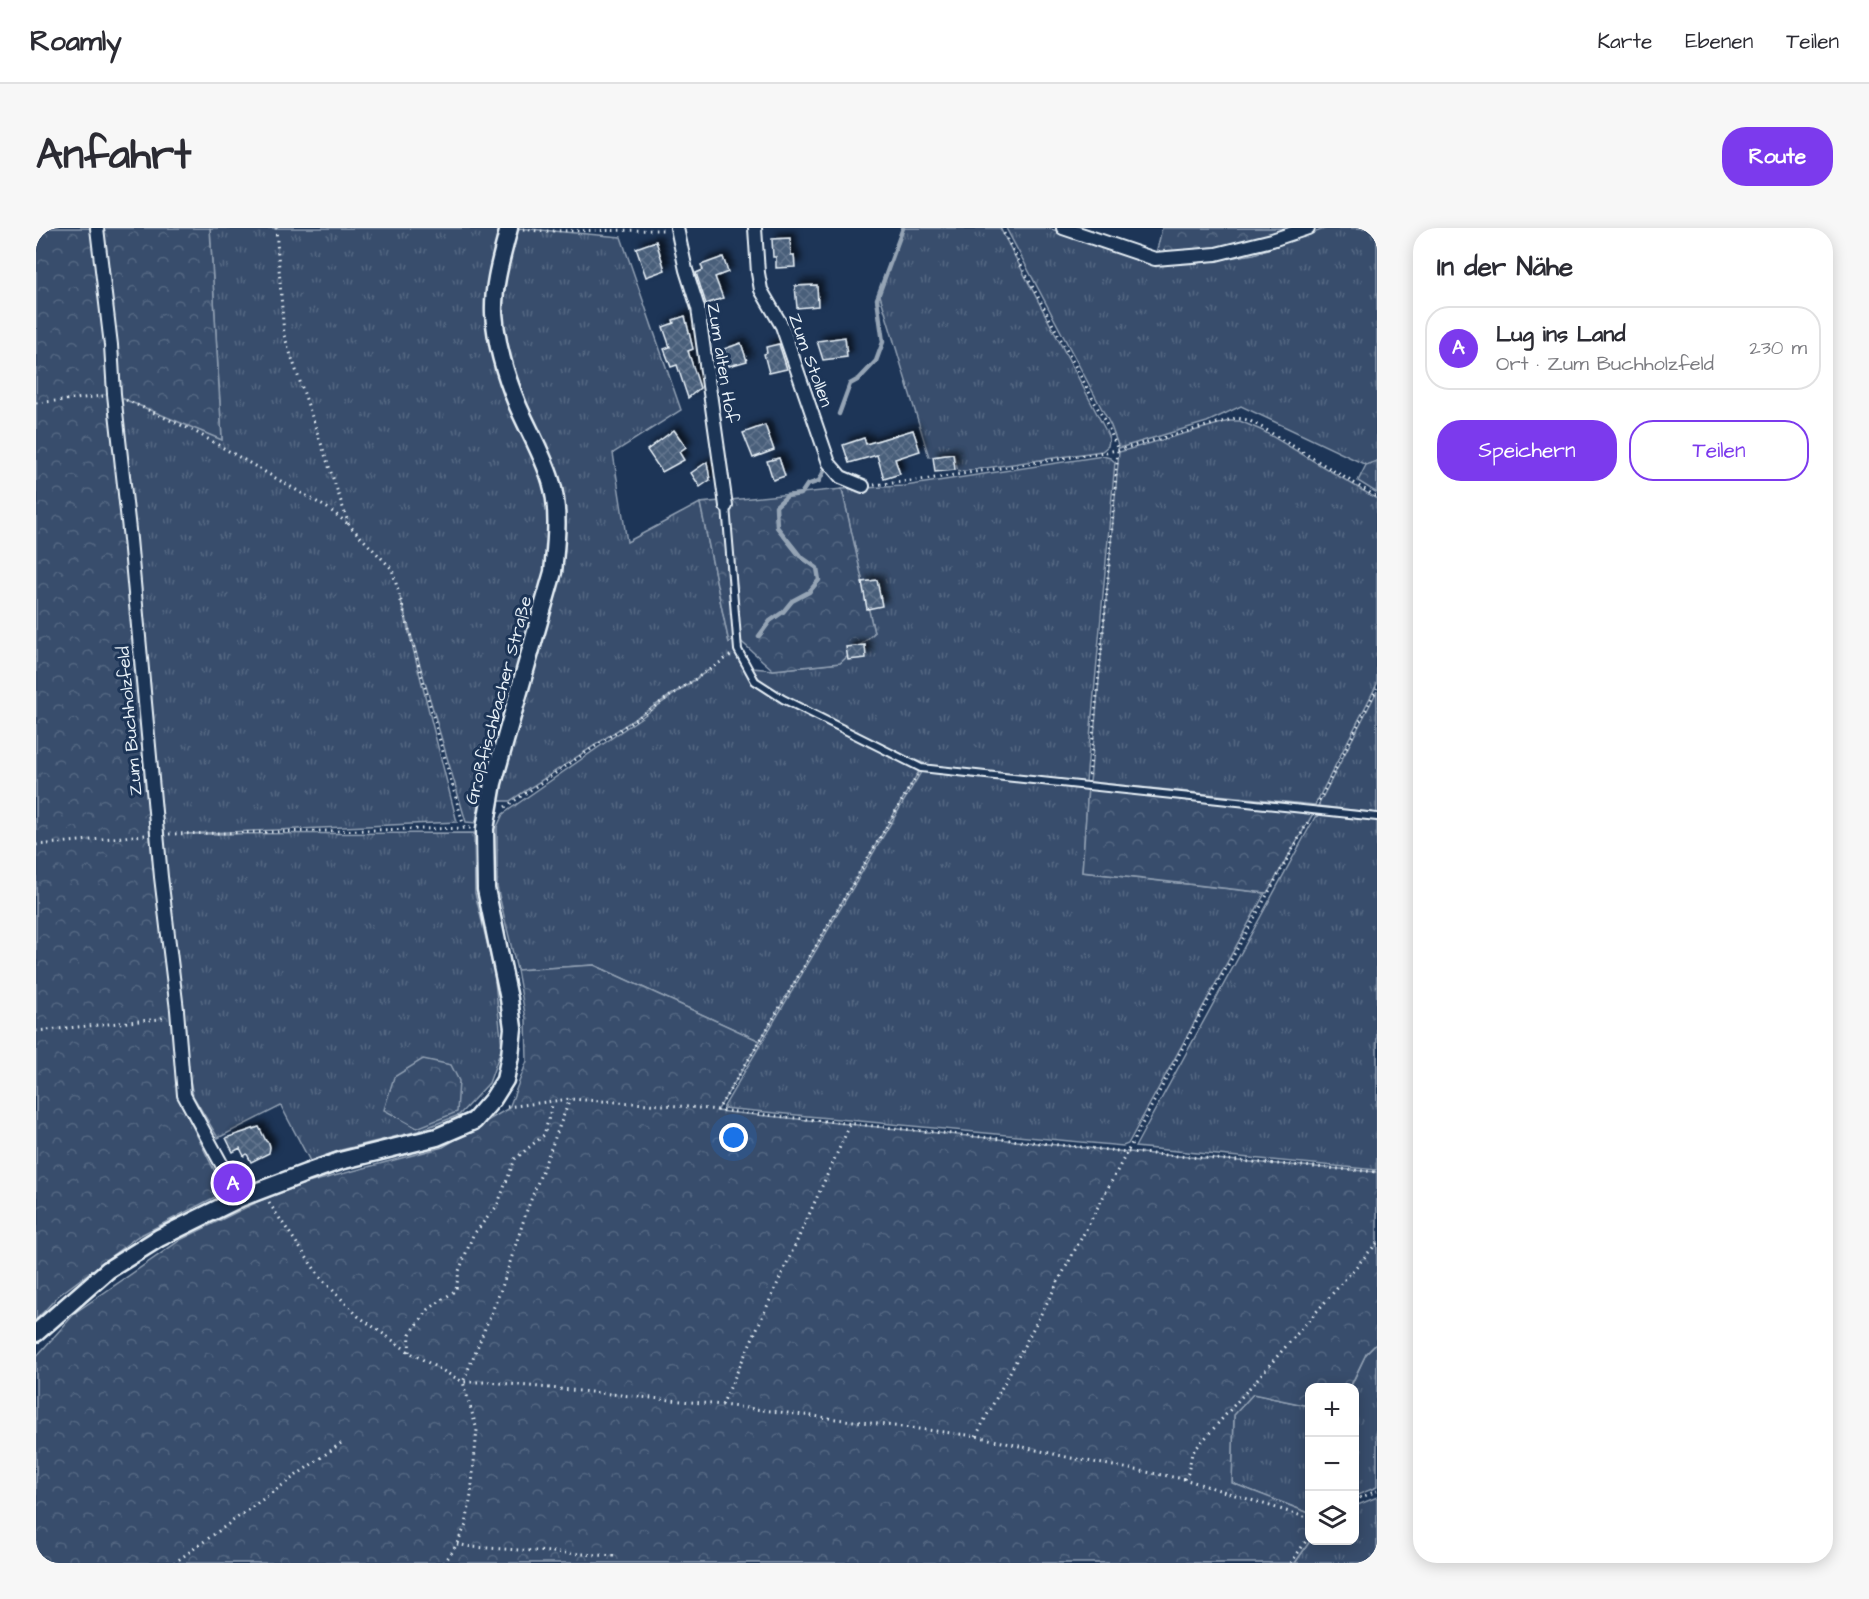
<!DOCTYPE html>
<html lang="de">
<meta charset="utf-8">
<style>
:root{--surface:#fff;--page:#f7f7f7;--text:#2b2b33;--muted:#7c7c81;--line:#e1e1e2;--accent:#7c3aed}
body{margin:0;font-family:"Architects Daughter",sans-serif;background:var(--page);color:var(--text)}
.controls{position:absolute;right:18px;bottom:18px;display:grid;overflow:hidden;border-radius:12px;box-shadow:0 3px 15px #0003}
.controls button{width:54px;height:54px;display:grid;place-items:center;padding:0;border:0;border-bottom:2px solid var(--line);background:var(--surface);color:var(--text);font:30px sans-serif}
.you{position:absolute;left:698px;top:910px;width:21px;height:21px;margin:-15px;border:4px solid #fff;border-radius:50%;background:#1a73e8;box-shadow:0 0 0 9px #1a73e833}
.badge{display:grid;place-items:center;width:39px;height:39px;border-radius:50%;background:var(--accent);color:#fff;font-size:20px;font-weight:700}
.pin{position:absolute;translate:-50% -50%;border:3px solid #fff;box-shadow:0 2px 6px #0006}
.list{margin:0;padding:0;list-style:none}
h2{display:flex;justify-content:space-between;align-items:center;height:78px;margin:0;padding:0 24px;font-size:26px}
h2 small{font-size:20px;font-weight:400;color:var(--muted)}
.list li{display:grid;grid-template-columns:39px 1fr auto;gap:18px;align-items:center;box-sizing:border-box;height:84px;margin:0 12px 12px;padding:0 12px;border:2px solid var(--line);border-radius:24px}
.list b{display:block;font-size:22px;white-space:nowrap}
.list p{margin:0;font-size:20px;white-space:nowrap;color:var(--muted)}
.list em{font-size:20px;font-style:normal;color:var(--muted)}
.actions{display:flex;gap:12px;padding:18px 24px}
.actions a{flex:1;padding:14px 0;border:2px solid var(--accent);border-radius:24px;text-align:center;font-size:21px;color:var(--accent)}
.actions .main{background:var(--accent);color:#fff}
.icon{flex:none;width:33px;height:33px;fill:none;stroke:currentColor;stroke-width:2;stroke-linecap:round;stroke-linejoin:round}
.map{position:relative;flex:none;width:1341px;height:1335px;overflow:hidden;border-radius:24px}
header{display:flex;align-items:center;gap:36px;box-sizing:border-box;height:84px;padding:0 30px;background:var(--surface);border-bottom:2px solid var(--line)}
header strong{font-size:28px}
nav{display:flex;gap:33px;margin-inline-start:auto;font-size:21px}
.intro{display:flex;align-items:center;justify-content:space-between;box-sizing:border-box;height:144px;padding:0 36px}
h1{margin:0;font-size:42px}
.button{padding:15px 27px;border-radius:24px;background:var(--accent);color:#fff;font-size:21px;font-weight:700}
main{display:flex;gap:36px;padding:0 36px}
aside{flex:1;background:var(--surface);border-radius:24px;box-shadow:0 3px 15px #0003}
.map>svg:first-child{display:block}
</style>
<header>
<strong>Roamly</strong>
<nav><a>Karte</a><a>Ebenen</a><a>Teilen</a></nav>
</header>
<div class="intro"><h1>Anfahrt</h1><a class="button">Route</a></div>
<main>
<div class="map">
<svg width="1341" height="1335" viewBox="0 0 1341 1335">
<defs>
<pattern id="grass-tufts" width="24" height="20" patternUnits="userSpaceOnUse" patternTransform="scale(1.5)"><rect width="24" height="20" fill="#374d6c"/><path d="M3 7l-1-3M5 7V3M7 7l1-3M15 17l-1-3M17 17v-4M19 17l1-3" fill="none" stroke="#546782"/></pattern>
<pattern id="forest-crowns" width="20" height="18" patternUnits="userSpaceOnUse" patternTransform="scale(1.5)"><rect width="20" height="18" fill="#374d6c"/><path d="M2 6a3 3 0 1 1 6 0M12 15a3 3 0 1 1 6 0" fill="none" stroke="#546782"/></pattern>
<pattern id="building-cross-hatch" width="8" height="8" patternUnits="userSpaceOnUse" patternTransform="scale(1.5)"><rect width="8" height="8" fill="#495e7a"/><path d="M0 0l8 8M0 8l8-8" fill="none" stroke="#63768e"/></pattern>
<filter id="shadow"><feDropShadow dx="5.5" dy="-5.5" stdDeviation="3" flood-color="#0009"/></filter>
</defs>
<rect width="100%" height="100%" fill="#1d3557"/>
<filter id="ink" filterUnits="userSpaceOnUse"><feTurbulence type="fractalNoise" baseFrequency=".0167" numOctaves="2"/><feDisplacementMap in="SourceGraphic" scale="12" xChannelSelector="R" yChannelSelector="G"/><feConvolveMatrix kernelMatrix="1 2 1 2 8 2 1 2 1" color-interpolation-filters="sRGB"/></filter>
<g filter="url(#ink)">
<path fill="url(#grass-tufts)" stroke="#909fb2" stroke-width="1.5" d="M174,0H482L585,9L645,182L577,225L591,314L664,275L693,415L700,408L702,422L719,453L885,540L724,813L558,737L481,742L461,659V599L467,586L673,442L474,573H464L456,556L444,569L440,595L430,594L364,369L421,594L148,606L438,605L439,665L458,744L466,819L453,855L423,887L382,903L305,922L274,933L245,878L182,910L157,868L141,782L78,166L186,211Z
M867,0H964L1070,203L1073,211L1072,218L1066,223L922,244L918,226L893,229L843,64Z
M970,0H1012L1125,37L1161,35L1218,26L1291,0H1341V233L1330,237L1205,178L1171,194L1083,220L1075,198Z
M1193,193H1204L1227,203L1341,271V456L1279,577L1054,554L1083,224Z
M1067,228L1074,230L1079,234L1050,554L902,540L867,528L734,460L724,452L716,440L737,442L804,435L838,405L806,261L869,258Z
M1341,463V585L1282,578Z
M885,544L1052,560L1046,644L1229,665L1092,916L1087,918L687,880Z
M1289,585L1341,591V942L1099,919L1279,589Z
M1341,1115V1259L1319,1268L1318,1160H1314L1330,1126Z
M1217,1166L1273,1178V1285L1196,1255L1198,1187Z
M1341,1269V1335H1259L1274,1313L1318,1312L1319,1278Z"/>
<path fill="url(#forest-crowns)" stroke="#909fb2" stroke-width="1.5" d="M0,0H174L186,212L78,167L122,606L142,869L189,964L101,1009L22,1068L0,1092Z
M1126,0H1272L1236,12L1119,31Z
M1341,233V265L1322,253L1330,237Z
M806,261L838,405L804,435L737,442L700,409L693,415L664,275Z
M1052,559L1278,584L1231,665L1046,644Z
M558,737L724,813L681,883L1092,924L1341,944V1115L1330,1126L1314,1159L1274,1160L1273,1178L1217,1166L1198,1187L1196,1255L1273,1285L1274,1313L1259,1335H0V1129L40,1084L146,1011L221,974L268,956L407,919L473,880L491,833L490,791L481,742Z
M387,831L415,837L423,853L421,884L381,900L348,882L358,849Z"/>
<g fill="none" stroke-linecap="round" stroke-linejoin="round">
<path stroke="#95a4b5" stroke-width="4.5" d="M803,186L814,156L823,151L840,133L847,114L841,71L867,0
M723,408L734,393L747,384L756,373L773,364L783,352L781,340L764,328L741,299L740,278L751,268L765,266L771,257L783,253L788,243"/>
</g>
<path fill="url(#building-cross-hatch)" stroke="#e8f1f8" stroke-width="1.5" filter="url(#shadow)" d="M754,10L755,27H758L759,39L740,40V29H737L736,11Z
M620,13L629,42L610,49L600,20Z
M687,29L692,44L679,49L687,70L670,76L660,45L667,42L665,37Z
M781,57L782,78L761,80L759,58Z
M649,88L657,121L652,123L664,160L652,170L641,137L635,139L628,121L634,119L627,99L638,95L637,92Z
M809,109L811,129L787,132L781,113Z
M705,115L711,133L693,138L688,121Z
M743,116L751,141L733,145L728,126L731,125L730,119Z
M729,197L738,222L717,230L707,205Z
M638,202L650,219L643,224L648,232L626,244L611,222Z
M877,202L884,223L859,231L864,246L848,251L841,227L813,235L807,217L828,210L830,216Z
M917,226L919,242L899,244L897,229Z
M743,230L749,248L737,252L731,233Z
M671,234L674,252L664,259L655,245Z
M841,352L846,378L831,381L826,354Z
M829,417L830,430L812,432L810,419Z
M223,899L230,913L233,915L234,919L233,925L215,934L211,926L208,928L204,920L197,924L190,910Z"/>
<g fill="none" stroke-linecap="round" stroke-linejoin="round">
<g stroke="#e8f1f8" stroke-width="10">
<path id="service" d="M690,278L702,422L719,453L747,471L885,540L1341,589"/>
</g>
<g stroke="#e8f1f8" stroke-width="16">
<path id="minor" d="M61,0L75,117L78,166L94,311L125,649L141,782L148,867L204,970
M641,0L650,42L662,80L690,278
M719,0L722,45L725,62L746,98L793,235L805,249L827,258
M1027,0L1119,31L1180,26L1236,12L1272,0"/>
</g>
<g stroke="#e8f1f8" stroke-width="21">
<path id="secondary" d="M0,1105L72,1042L123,1010L204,970L270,945L304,933L401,909L438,893L457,871L469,852L474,828L477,800L473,771L450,661L449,601L457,555L517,344C520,314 524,283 515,253C507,227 493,203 482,178C470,149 460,117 458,85C457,56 466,28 473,0"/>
</g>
<path stroke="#e8f1f8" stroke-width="3" stroke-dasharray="1.5 4.5" stroke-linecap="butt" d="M240,0L248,107L313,297L356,341L428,599
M965,0L1073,201L1082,222L1071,362L1053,550
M487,1L502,3L630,2
M90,172L158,203L293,281L312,296
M0,175L67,168
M838,257L893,251L1082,222L1200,190L1212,192L1227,200L1341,269
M1283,573L1341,460
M469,579L695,427
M133,606L436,600
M0,617L109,607
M0,803L124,791L128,789
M471,879L534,871L643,878L1092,924L1341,944
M681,883L724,813L881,547
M233,975L284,1049L322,1088L373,1124L427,1154H453L686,1177L940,1208L1035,1230L1148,1251L1266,1288L1274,1292
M373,1124L374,1106L393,1081L420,1062L423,1043L437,1007L461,978L479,931L508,907L517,874
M686,1177L814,897
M940,1208L1163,789L1273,592
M1148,1251L1152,1245L1156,1225L1341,1015
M1318,1272L1341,1263
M421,1316L436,1319L578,1328
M138,1335L308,1213
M408,1335L417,1323L430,1297L435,1267L441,1202L427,1154L466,1059L491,982L534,871
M1255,1335L1274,1307"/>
<use href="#service" stroke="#1d3557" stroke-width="6"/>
<use href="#minor" stroke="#1d3557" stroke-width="12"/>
<use href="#secondary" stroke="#1d3557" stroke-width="16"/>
</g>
</g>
<g text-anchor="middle" stroke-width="6" stroke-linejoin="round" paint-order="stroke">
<g font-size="18" fill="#e8f1f8" stroke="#1d3557">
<text transform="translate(775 132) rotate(70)" y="6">Zum Stollen</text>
<text transform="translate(687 135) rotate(81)" y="6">Zum alten Hof</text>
<text transform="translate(462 472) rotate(-75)" y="6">Großfischbacher Straße</text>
<text transform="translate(93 493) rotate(-95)" y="6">Zum Buchholzfeld</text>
</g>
</g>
</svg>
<div class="controls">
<button>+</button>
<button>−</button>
<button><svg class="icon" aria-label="layers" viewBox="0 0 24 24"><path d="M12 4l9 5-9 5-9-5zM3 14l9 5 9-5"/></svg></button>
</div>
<div class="you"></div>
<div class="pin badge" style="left:197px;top:955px">A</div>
</div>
<aside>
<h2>In der Nähe<small></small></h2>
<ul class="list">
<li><span class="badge">A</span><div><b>Lug ins Land</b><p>Ort · Zum Buchholzfeld</p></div><em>230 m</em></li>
</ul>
<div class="actions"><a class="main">Speichern</a><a>Teilen</a></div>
</aside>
</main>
